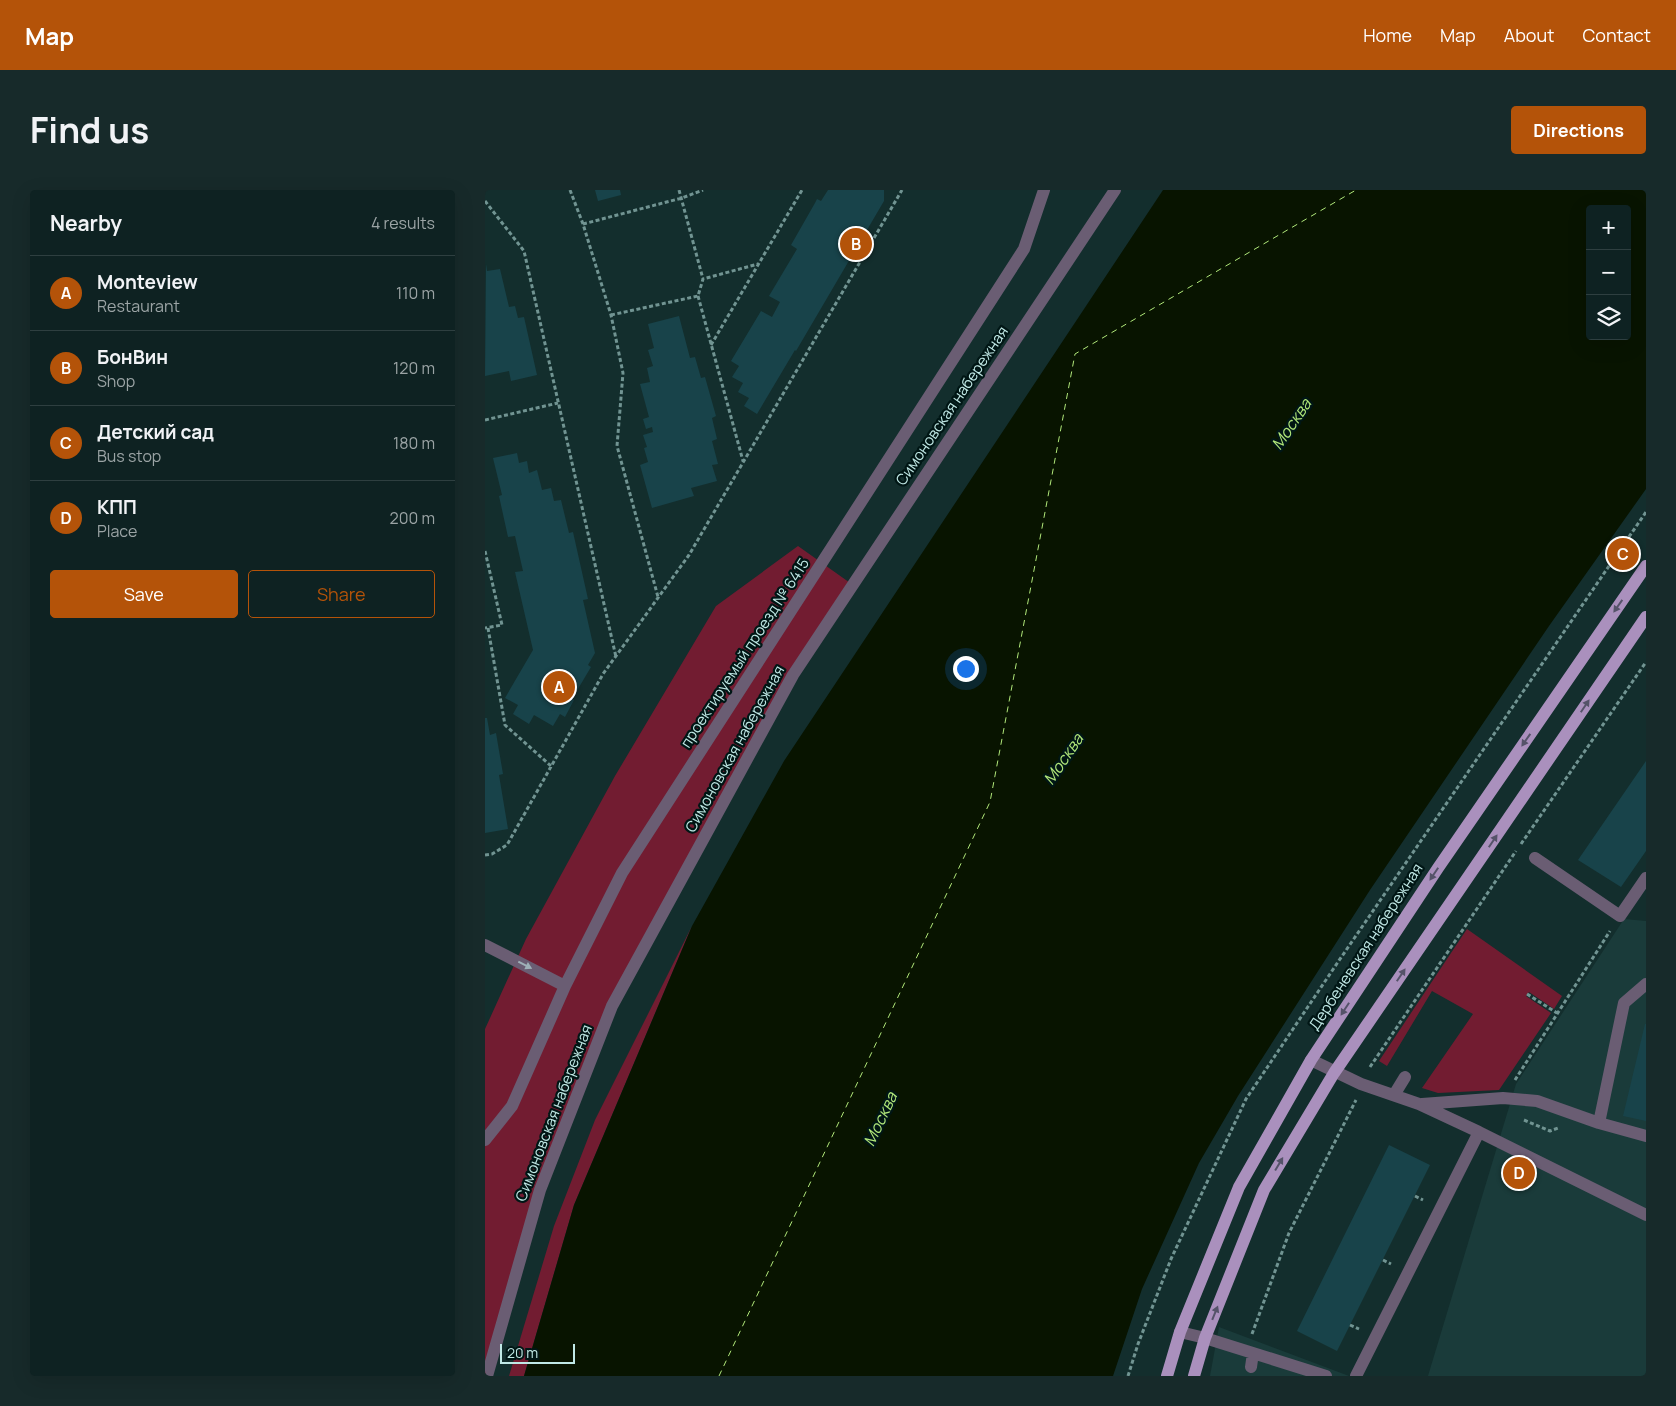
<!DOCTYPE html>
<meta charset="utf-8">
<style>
:root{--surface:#0e2222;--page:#172a2a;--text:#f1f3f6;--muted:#9ba4a5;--line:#2e3f40;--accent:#b45309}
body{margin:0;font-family:Manrope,sans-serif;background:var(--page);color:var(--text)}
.controls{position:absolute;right:15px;top:15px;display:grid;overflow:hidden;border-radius:5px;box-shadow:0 5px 20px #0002}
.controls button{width:45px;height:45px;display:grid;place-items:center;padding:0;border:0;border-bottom:1px solid var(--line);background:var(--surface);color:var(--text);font:25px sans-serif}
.scale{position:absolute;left:15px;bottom:12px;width:75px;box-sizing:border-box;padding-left:5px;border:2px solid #c0e9e6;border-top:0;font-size:14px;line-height:18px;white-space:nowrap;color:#c0e9e6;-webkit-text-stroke:4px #001615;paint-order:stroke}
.you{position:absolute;left:480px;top:478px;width:18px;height:18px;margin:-12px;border:4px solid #fff;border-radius:50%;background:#1a73e8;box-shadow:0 0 0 8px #1a73e833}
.badge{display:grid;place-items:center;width:32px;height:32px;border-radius:50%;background:var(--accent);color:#fff;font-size:16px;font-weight:700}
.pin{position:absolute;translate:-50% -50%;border:2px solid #fff;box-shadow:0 1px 5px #0006}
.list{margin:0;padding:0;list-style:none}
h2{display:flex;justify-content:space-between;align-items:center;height:65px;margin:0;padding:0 20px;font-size:21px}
h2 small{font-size:16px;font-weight:400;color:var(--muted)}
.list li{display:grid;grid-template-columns:32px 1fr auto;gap:15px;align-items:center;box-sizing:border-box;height:75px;padding:0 20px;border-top:1px solid var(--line)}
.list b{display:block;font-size:19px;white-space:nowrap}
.list p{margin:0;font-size:16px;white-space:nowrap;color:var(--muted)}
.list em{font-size:16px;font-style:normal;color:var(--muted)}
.actions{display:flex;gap:10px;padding:15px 20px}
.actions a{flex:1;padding:11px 0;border:1px solid var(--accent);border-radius:5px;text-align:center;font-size:18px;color:var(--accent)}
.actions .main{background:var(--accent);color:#fff}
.icon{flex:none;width:28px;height:28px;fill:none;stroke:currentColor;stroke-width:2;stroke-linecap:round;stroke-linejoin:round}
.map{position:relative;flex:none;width:1161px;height:1186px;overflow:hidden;border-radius:5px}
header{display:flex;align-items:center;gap:30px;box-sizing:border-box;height:70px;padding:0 25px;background:var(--accent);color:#fff}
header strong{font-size:24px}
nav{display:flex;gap:28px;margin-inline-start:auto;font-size:18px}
.intro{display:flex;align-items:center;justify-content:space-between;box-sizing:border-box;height:120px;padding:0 30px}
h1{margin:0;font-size:35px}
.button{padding:12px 22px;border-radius:5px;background:var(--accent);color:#fff;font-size:18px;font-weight:700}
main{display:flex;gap:30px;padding:0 30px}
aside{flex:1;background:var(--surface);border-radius:5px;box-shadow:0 5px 20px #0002}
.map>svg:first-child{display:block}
</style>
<header>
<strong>Map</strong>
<nav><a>Home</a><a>Map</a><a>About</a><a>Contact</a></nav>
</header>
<div class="intro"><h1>Find us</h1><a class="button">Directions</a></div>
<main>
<aside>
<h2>Nearby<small>4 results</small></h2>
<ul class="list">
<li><span class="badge">A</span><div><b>Monteview</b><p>Restaurant</p></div><em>110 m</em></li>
<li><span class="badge">B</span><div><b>БонВин</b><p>Shop</p></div><em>120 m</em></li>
<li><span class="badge">C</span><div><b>Детский сад</b><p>Bus stop</p></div><em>180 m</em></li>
<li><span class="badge">D</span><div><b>КПП</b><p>Place</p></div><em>200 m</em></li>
</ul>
<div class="actions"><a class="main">Save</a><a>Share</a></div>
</aside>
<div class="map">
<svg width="1161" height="1186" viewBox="0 0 1161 1186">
<rect width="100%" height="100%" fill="#132e2d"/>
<path fill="#1a3b3a" d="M1139,729L1161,731V1186H943L1031,894Z
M734,1137L864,1186H725Z"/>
<path fill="#721c31" d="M313,356L368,395L308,485L127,816L55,1000L0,1186V839L41,749L130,586L231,416Z
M207,736L89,1015L39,1186H24L69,1036L110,930Z
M982,739L1077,806L1069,819L1044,802L1041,806L1066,823L1014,900L953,903L937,898L988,824L947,801L902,876L894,871Z"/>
<path fill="#081400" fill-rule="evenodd" d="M678,0H1161V299L1064,436L885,700L753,906L714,973L657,1099L628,1186H39L89,1015L207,736L299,571ZM1105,19H1142V146H1105Z"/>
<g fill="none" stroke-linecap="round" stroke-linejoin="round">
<path stroke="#b1e87a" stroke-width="1" stroke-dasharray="6 5" stroke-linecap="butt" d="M234,1186L505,612L590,164L871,0"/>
</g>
<path fill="#18434a" d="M110,0H135L136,5L113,11Z
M343,0H399V11L311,161L310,160L272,224L259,216L264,208L253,202L258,193L247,187L254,176L246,171L276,121L287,127L295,112L284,106L312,59L306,55L330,13L332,9L336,11Z
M1,74L2,81L15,79L24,117L30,116L33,128L39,127L52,185L26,191L24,181L0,186Z
M194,126L205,168L210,167L216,188L220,187L231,226L227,228L232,249L227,251L233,274L227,275L232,291L206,298L209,306L167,318L155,275L163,272L159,258L162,257L158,245L168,242L167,237L161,239L158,229L164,227L155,194L165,192L162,178L168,176L163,160L169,158L163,134Z
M32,263L34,273L42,271L44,283L52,280L57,300L66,298L69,311L76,310L84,343L88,342L103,409L98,410L110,463L103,475L106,477L87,509L89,510L80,527L75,524L68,536L49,525L44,534L28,524L33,515L20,508L48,460L30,382L38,381L30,346L23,347L14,306L17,305L8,268Z
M0,528H2L5,545L11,543L18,584L14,585L23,639L0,643Z
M1161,571V661L1136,697L1093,670Z
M1160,834H1161V931L1138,926Z
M904,955L945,975L852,1161L812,1141Z
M1030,977L1042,980L1038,990L1027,986Z"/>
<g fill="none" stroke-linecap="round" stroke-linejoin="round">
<path stroke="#719492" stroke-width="3" stroke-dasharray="4 2.5" stroke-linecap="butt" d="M85,0L98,34L126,125L138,183L132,256L173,407
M194,0L218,89
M0,11L39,61L131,467
M98,34L197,8L218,0
M213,106L258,271
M126,125L213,106L218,89L273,74
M226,155L317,0
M0,230L73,213
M0,361L17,435L0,438
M3,438L20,535L66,576
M1036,654L1161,472
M0,665L7,664L22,655L118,484L204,365L417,0
M1042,804L1072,823
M885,877L1031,661
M1030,890L1125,741
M1039,930L1065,941L1073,938
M930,1006L938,1010
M898,1070L906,1074
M865,1135L874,1139
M767,1144L804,1043L871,910
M643,1186L653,1154L686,1069L761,909L853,772L1161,322"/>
<path stroke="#6a5d73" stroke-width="12" d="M1050,668L1135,726L1161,688
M0,755L80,796
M826,870L876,894L934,914L994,942L1161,1025
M909,905L920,887
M937,914L1018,908L1052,911L1114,933L1161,946
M1114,933L1139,813L1161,794
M0,950L27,916L80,796L137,683L539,59L559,0
M695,1142L720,1148L841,1186
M766,1177L768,1163
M2,1186L55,1000L127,816L308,485L630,0
M871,1186L994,942"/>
<path stroke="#aa90bd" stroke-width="12" d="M682,1186L695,1142L754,997L826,870L953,678L1161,376
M709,1186L720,1148L779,1000L849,883L1161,427"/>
</g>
<defs><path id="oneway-solid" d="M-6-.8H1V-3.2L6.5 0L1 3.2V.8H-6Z" transform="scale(1.25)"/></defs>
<g fill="#555369">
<use href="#oneway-solid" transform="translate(1133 416) rotate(125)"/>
<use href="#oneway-solid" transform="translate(1100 516) rotate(-56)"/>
<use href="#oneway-solid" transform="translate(1041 550) rotate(125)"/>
<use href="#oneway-solid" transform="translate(1008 651) rotate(-56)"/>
<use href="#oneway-solid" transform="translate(949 684) rotate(124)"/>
<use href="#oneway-solid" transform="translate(916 785) rotate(-56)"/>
<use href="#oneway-solid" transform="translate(860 819) rotate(123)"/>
<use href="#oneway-solid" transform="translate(794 974) rotate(-59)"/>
<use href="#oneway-solid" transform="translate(730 1123) rotate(-68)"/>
</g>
<use fill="#9eb1b8" href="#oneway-solid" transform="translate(40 775) rotate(27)"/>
<g text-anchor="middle" stroke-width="4.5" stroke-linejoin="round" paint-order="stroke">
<g font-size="15" fill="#c0e9e6" stroke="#001615">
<text transform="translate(467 216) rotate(-56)" y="5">Симоновская набережная</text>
<text transform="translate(260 463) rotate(-57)" y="5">проектируемый проезд № 6415</text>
<text transform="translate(250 559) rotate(-61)" y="5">Симоновская набережная</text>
<text transform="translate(881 757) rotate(-57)" y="5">Дербеневская набережная</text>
<text transform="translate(69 923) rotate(-69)" y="5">Симоновская набережная</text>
</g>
<g font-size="16" font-style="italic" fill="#b1e87a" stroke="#001615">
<text transform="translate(806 234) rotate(-56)" y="6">Москва</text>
<text transform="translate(578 569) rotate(-56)" y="6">Москва</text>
<text transform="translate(395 929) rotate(-65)" y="6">Москва</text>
</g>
</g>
</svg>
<div class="controls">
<button>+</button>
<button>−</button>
<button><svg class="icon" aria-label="layers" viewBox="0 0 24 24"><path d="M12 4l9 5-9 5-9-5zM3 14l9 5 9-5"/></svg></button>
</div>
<div class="scale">20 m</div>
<div class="you"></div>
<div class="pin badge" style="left:74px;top:497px">A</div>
<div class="pin badge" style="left:371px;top:54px">B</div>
<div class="pin badge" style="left:1138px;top:364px">C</div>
<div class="pin badge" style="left:1034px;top:983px">D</div>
</div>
</main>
